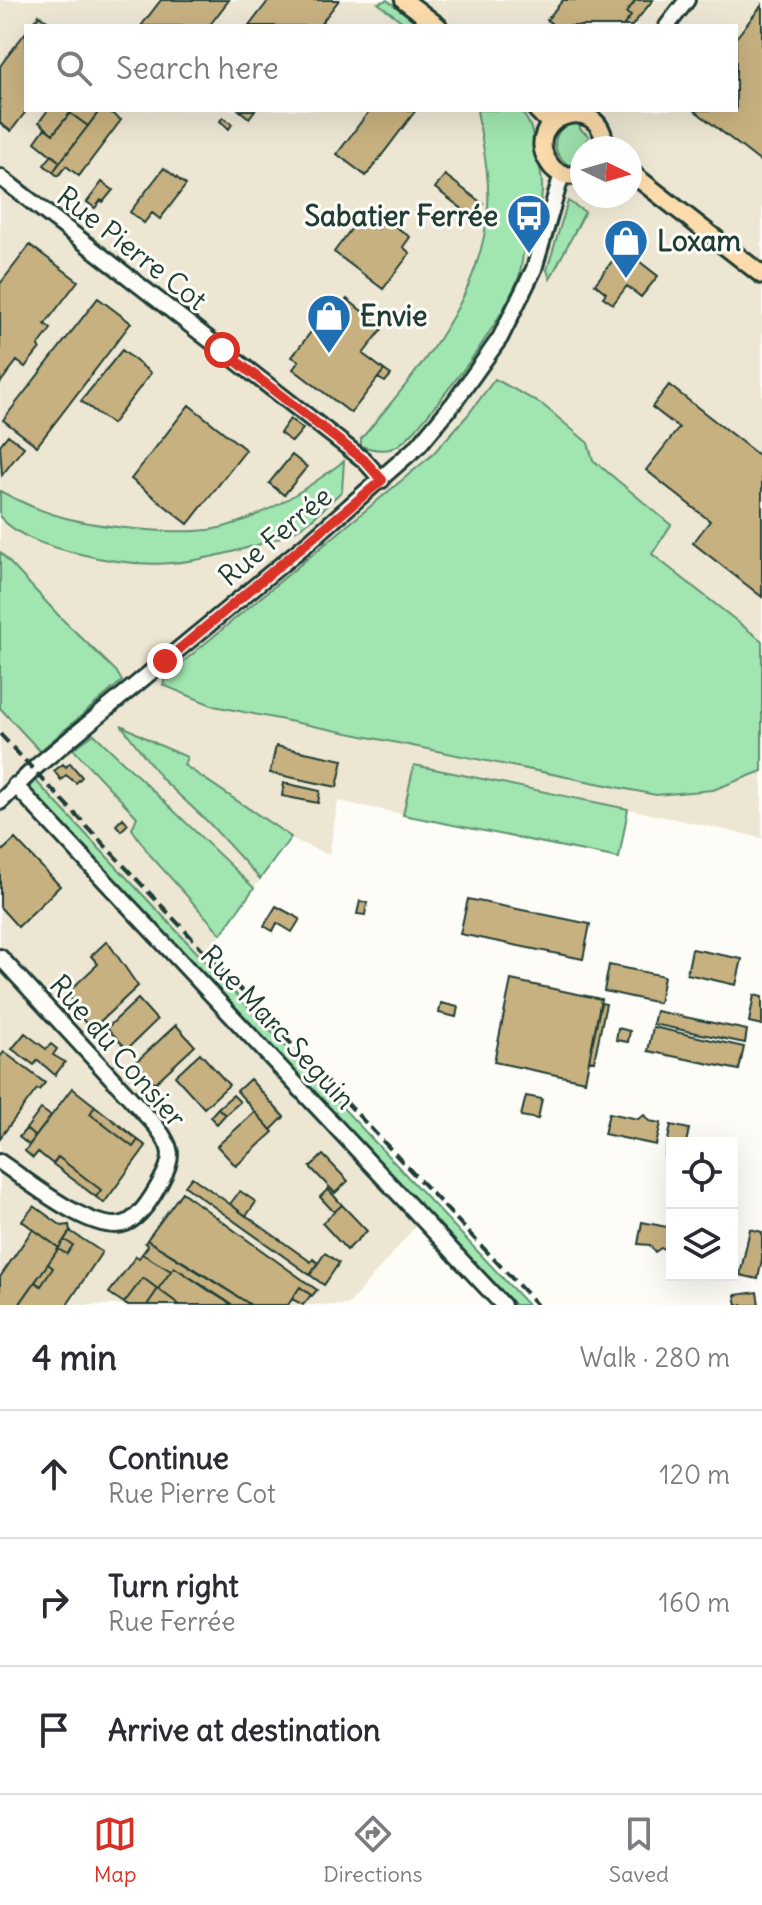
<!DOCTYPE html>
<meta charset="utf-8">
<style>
:root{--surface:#fff;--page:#f2f2f3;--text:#2b2b33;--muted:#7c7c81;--line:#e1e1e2;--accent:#d93025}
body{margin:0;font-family:Delius,sans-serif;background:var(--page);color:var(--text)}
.controls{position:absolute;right:24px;bottom:24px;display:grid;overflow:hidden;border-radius:0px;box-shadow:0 8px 32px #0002}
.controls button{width:72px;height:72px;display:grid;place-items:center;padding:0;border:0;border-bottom:2px solid var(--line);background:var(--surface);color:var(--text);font:40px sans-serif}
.compass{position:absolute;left:570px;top:136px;width:72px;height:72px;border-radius:50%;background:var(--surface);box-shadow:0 8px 32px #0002;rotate:95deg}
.stop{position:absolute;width:24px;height:24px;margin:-18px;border:6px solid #d93025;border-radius:50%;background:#fff}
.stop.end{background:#d93025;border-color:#fff;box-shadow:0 2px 8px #0008}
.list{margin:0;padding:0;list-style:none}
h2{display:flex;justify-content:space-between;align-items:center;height:104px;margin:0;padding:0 32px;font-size:34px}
h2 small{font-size:26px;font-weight:400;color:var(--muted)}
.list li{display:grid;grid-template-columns:52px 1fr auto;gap:24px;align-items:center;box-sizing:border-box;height:128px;padding:0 32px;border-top:2px solid var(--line)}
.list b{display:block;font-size:30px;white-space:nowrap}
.list p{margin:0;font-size:26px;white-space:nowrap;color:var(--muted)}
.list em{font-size:26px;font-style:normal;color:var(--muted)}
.icon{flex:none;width:44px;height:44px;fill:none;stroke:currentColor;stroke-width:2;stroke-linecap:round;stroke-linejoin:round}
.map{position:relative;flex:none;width:762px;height:1305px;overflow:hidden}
.search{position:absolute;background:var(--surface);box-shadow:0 8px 32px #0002;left:24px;right:24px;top:24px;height:88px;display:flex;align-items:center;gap:20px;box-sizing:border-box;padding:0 28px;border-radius:0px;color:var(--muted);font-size:30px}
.sheet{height:488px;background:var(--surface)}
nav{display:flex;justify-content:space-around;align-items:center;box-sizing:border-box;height:112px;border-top:2px solid var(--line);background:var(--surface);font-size:22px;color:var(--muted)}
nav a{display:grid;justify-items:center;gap:4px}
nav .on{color:var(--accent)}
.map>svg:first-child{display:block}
</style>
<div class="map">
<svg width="762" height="1305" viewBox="0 0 762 1305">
<rect width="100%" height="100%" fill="#fdfcf7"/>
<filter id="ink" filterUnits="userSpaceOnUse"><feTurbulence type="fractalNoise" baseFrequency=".0125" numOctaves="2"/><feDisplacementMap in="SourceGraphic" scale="16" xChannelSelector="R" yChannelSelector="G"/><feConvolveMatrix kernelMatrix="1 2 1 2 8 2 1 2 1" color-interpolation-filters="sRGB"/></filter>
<g filter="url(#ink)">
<path fill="#ede6d3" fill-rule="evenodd" d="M0,0H762V838L628,809L619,858L338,801L329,855L290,838L221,934L196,993L416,1226L348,1305H0ZM26,26H736V110H26ZM582,148H630V196H582Z"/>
<path fill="#a1e5b1" stroke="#609172" stroke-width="2" d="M387,0L421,26H408L378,3Z
M477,110H519C533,123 532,136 537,154C547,194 542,204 526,241C521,255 523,269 517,282C493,336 454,383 417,428C397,449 390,455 361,446V439C417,372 482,299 488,207C490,175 482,142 477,110Z
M579,122L580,129L589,136L571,167C553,155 549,139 566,124Z
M568,201L585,212L550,279L547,270Z
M495,379L543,405L588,443L593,460L671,525L652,554L762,641V771L713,790L656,795L214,706L163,685L166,676L431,456L467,416Z
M344,461L342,491C330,502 319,514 306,524C291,535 268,542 250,547C185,566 142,570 76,553C50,547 19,538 0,517V491C20,502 41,511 62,517C99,527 191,538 227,526C270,513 308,488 344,461Z
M0,552L61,618L116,671L122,681L40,751L0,708Z
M121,725L157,744L187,757L184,765L291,837L260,879L208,822L162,779Z
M94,734L254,888L221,934L150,855L132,829L137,817L73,749Z
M414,765L628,809L619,858L403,815Z
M35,780L528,1305H515L28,788Z"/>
<path fill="#c8b180" stroke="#1f3d34" stroke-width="2" d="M161,0H229L209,26H141Z
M269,0H339L319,26H249Z
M563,0H636L626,13L631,16L623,26H548L551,23L547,20Z
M636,0H653L632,26H623L631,16L626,13Z
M762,5V163L694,110H736V38Z
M39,15L54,26H31Z
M26,32L27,110L11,131L0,123V66Z
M48,110H100L88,126L70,113L53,134L39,122Z
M100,110H107L121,120L79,176L66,166L58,176L53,172Z
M239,110H255L249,118Z
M370,110H416L366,176L337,154Z
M70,113L88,126L60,162L35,142L45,128L53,134Z
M223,117L232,124L229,129L220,121Z
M52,155L60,162L53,172L44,165Z
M164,168L186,185L160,219L152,213L144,223L130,212Z
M445,175L483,204L473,217L435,188Z
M102,182L113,190L103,202L101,200L95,208L87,202Z
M361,216L378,229L385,219L410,237L403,247L410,253L383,289L334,252Z
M30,245L78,281L45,324L51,329L38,346L40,348L25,367L17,361L0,383V284Z
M622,248L658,276L641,297L627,286L613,304L603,297L606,293L595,284Z
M98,298L131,323L37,446L3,420Z
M347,299L383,328L363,354L384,370L351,413L293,369L299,361L292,357L317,324L324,329Z
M122,350L151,373L112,424L81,401Z
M384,370L391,375L385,382L378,378Z
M669,385L762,458V597L693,543L710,521L646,470L679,428L652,407Z
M189,405L246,450L188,524L131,479Z
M290,419L303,429L292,442L280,433Z
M8,435L24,447L2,475L0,445Z
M292,455L307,467L284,495L269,483Z
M276,746L343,760L337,787L270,773Z
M70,763L82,777L76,783L66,775L61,780L54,771L63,764L66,767Z
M284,783L320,791L318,803L282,796Z
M123,818L128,824L121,831L116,825Z
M15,839L60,886L18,927L0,907V853Z
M468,899L590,924L583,959L460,934Z
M360,901L367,903L365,915L357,914Z
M276,906L300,919L292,932L277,923L273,931L264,926Z
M107,941L138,986L92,1029L80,1017L85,1013L66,994L98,964L91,956Z
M692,949L742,959L736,985L687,974Z
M609,965L664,976L659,1003L604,991Z
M511,980L601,999L585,1081L494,1062Z
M754,995L762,997V1025L749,1022Z
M138,999L157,1020L127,1049L107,1028Z
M441,1003L458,1007L456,1017L439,1013Z
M601,1003L606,1004L594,1061L589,1060Z
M656,1011L747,1030L745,1043L653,1024Z
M176,1025L195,1046L155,1083L136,1062Z
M653,1027L744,1047L739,1070L648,1051Z
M618,1028L630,1031L628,1042L616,1040Z
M25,1033L46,1049L51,1044L57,1049L53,1055L65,1062L55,1075L38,1060L34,1065L12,1049Z
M4,1052L45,1083L39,1090L37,1089L0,1138V1057Z
M200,1053L229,1085L204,1108L175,1076Z
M250,1079L284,1117L271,1130L237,1091Z
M72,1088L95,1106L90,1114L133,1147L138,1140L146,1146L104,1203L96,1197L101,1190L58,1157L53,1164L38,1152L33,1158L25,1151Z
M233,1095L240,1102L225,1115L218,1108Z
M526,1096L542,1099L538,1119L521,1116Z
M95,1106L138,1140L133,1147L90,1114Z
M218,1108L225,1115L217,1124L210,1117Z
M41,1109L51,1116L35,1137L26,1129Z
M255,1112L273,1132L236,1166L217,1146Z
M609,1113L638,1119L644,1115L649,1121L661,1123L656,1145L604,1134Z
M671,1125L689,1129L686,1143H672V1157L665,1155Z
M26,1129L35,1137L29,1145L19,1137Z
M323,1155L348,1181L335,1193L310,1167Z
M58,1157L101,1190L96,1197L53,1164Z
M192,1177L311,1262L313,1259L318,1263L310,1275L185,1186Z
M328,1189L342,1205L334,1212L320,1197Z
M240,1191L256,1202L246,1216L230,1204Z
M182,1192L257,1247L317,1290L312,1296L300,1287L288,1305H251L147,1240Z
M342,1205L367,1231L347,1250L322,1223Z
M34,1206L62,1226L69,1225L70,1231L59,1248L22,1221Z
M642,1222L672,1228V1250L661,1248L655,1252L650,1245L638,1244Z
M33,1229L59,1248L19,1305H0V1277Z
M750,1229L762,1232V1259L758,1279L740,1275Z
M70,1231L102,1252L67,1305H19L35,1282L41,1286L53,1268L48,1264L58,1249L67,1254L73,1245L64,1240Z
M64,1240L73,1245L67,1254L58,1249Z
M147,1240L195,1269L251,1305H233L174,1267L171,1271L142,1254L148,1246L145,1243Z
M325,1253L339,1263L324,1285L310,1275Z
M142,1254L171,1271L158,1289L143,1278L124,1303L109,1293L136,1256L139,1258Z
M48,1264L53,1268L41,1286L35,1282Z
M174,1267L211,1292L232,1305H180L158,1289Z
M143,1278L158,1289L147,1305H126L124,1303Z
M300,1287L311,1295L303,1305L292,1299Z
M158,1289L161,1291L180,1305H147Z
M757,1292L759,1305H737L735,1295Z"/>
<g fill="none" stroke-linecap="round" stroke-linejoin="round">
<g stroke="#1f3d34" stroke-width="20">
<path id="minor" d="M667,26L687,0
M0,177L364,460L382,480
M15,785L503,1305
M0,802L37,766L310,541L419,445L453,404L500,338L534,269L562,174
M0,957L156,1126C172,1147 175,1156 161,1181C153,1196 141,1217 126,1223C94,1236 27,1180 0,1162"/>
</g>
<g stroke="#1f3d34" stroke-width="22">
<path id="major" d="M404,0L438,26
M537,110L551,124
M630,172L762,275
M582,175C569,177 556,175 549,163C519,119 602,87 605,148"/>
</g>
<use href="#minor" stroke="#fdfcf7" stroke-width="14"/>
<use href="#major" stroke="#fcdcac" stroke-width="16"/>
<path stroke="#1f3d34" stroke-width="4" stroke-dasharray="12 6" stroke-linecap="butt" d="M0,734L537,1305"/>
</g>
</g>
<g fill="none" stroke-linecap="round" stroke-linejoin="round" filter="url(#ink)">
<path stroke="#d93025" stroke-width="10" d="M165,661L382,480L364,460L222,350"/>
</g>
<defs>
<g id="bus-pin" transform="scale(2.3)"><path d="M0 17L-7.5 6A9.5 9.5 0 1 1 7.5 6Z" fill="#1f6fb2" stroke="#fdfcf7"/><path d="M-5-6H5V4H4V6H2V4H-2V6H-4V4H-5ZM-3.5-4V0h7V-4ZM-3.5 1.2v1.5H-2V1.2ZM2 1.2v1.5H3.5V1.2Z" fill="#fff"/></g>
<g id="shop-pin" transform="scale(2.3)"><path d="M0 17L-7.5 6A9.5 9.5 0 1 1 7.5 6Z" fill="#1f6fb2" stroke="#fdfcf7"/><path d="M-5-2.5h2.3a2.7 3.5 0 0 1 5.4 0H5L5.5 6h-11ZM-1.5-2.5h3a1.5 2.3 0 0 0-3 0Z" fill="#fff"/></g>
</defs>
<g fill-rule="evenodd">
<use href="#bus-pin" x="529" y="216"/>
<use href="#shop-pin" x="626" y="241"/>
<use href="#shop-pin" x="329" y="316"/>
</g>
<g text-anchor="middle" stroke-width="6" stroke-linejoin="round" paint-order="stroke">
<g font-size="28" font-weight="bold" fill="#1f3d34" stroke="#fdfcf7" text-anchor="start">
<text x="498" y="226" text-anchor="end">Sabatier Ferrée</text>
<text x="657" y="251">Loxam</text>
<text x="360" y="326">Envie</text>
</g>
<g font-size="28" fill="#1f3d34" stroke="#fdfcf7">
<text transform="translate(132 248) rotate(38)" y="10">Rue Pierre Cot</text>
<text transform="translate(275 536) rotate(-40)" y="10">Rue Ferrée</text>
<text transform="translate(278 1027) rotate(47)" y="10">Rue Marc Seguin</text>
<text transform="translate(118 1051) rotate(49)" y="10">Rue du Consier</text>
</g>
</g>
</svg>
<div class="controls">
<button><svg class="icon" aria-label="locate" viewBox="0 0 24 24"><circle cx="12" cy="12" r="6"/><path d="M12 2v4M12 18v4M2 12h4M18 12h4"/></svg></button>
<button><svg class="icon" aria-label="layers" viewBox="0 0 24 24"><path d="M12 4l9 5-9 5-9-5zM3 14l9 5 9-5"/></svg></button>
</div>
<svg class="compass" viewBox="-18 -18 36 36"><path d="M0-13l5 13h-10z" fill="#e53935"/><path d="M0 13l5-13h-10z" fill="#7c7c81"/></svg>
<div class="stop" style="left:222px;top:350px"></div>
<div class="stop end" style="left:165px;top:661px"></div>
<div class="search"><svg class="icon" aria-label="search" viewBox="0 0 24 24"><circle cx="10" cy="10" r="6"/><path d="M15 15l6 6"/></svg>Search here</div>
</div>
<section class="sheet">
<h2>4 min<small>Walk · 280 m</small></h2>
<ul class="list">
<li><svg class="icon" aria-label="ahead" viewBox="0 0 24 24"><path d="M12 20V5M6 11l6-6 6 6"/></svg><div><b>Continue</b><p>Rue Pierre Cot</p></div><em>120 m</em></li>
<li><svg class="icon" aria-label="right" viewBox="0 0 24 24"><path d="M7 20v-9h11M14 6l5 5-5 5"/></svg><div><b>Turn right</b><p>Rue Ferrée</p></div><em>160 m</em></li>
<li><svg class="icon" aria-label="arrive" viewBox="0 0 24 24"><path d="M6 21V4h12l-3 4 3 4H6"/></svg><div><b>Arrive at destination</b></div></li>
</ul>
</section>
<nav>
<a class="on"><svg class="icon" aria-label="map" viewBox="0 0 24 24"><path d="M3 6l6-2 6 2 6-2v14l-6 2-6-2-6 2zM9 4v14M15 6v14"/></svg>Map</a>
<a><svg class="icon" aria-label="directions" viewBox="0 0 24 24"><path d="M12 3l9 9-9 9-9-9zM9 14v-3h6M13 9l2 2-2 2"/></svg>Directions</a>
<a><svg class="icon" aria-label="saved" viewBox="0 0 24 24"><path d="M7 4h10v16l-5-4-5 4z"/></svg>Saved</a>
</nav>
